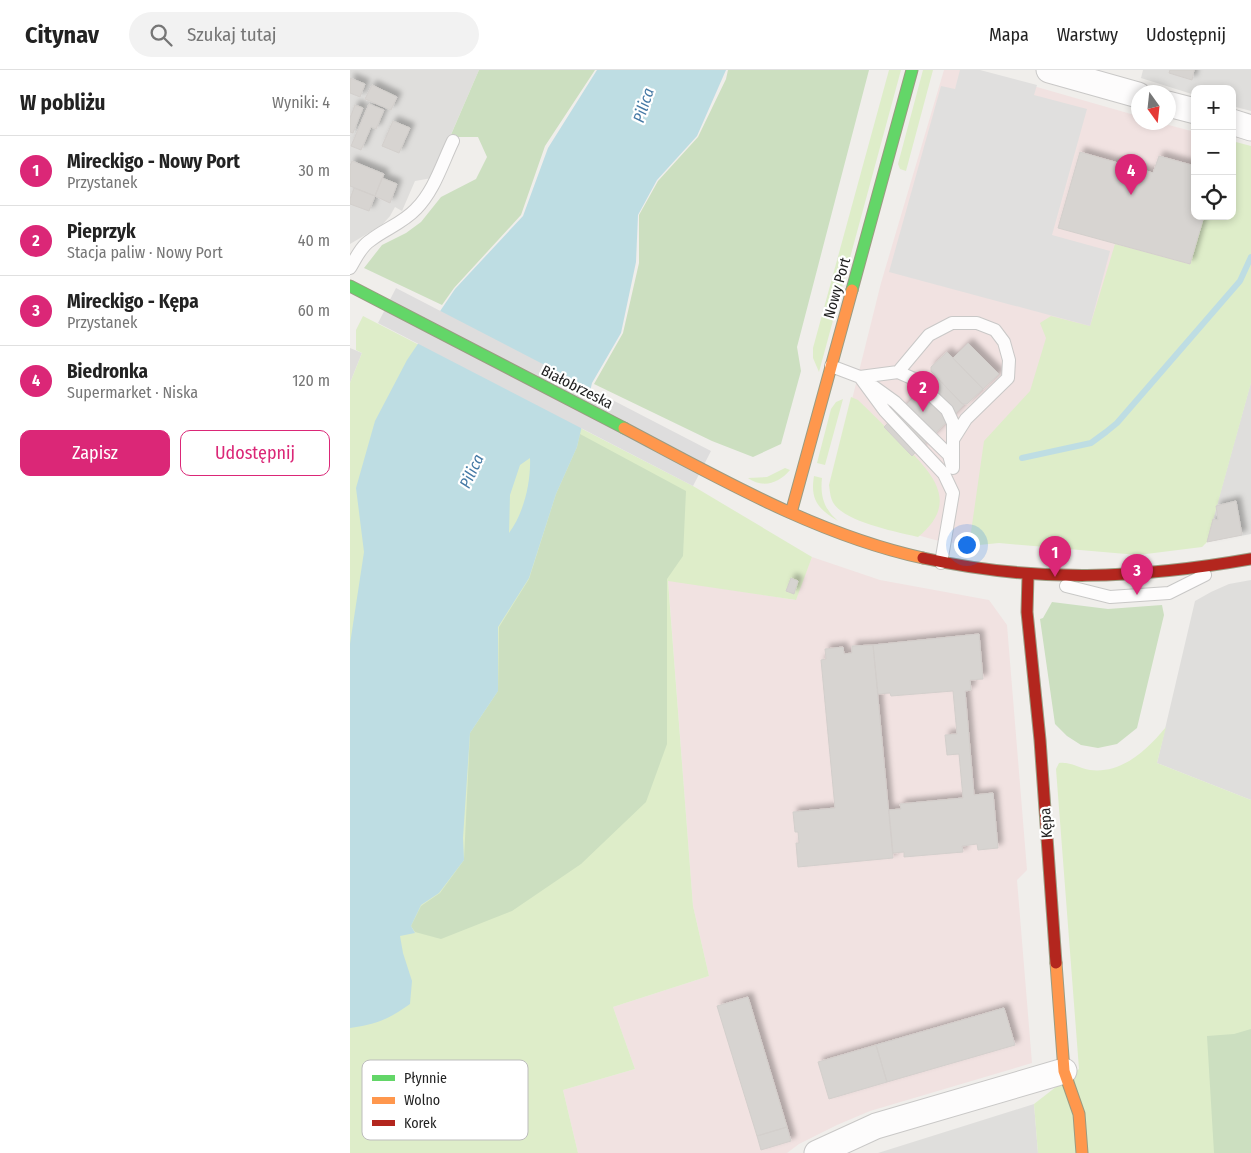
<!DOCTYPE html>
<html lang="pl">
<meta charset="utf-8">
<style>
:root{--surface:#fff;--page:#f2f2f2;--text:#222;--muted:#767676;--line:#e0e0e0;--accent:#db2777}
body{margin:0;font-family:"Fira Sans Condensed",sans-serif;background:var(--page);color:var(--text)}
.controls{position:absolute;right:15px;top:15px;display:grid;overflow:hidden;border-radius:10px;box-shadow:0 2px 8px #0003}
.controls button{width:45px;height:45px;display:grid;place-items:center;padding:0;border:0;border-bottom:1px solid var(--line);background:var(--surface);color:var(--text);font:25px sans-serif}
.compass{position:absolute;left:781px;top:15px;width:45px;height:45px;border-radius:50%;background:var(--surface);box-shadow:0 2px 8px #0003;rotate:165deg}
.you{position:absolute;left:616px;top:474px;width:18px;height:18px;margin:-12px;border:4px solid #fff;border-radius:50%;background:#1a73e8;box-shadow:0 0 0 8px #1a73e833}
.badge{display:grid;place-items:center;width:32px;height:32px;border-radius:50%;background:var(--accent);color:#fff;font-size:16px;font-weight:700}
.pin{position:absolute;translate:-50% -41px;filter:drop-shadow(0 1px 2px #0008)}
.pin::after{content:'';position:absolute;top:26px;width:18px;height:15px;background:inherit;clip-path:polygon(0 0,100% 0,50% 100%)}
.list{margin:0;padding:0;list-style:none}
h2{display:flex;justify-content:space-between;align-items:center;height:65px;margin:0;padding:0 20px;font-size:21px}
h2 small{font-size:16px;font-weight:400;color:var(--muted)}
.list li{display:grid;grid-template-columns:32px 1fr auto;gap:15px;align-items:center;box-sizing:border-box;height:70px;padding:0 20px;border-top:1px solid var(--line)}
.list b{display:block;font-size:19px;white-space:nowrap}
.list p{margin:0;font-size:16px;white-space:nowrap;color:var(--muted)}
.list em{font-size:16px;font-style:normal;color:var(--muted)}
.actions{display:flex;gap:10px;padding:15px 20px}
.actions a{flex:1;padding:11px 0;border:1px solid var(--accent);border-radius:10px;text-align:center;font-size:18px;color:var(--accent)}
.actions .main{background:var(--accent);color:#fff}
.icon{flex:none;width:28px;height:28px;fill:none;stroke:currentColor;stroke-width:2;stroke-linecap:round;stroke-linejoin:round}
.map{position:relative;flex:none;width:901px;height:1083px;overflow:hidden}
header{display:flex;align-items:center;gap:30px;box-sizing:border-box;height:70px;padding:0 25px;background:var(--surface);border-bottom:1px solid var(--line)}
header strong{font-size:24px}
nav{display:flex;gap:28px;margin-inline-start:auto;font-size:18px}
.search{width:350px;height:45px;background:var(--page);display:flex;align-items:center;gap:12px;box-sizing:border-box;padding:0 18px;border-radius:28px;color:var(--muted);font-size:19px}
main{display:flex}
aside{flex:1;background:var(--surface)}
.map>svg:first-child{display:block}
</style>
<header>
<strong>Citynav</strong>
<div class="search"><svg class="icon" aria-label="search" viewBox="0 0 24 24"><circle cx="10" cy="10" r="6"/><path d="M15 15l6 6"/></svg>Szukaj tutaj</div>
<nav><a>Mapa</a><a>Warstwy</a><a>Udostępnij</a></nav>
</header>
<main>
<aside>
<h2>W pobliżu<small>Wyniki: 4</small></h2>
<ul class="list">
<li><span class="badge">1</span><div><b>Mireckigo - Nowy Port</b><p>Przystanek</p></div><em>30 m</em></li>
<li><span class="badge">2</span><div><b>Pieprzyk</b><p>Stacja paliw · Nowy Port</p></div><em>40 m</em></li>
<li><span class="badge">3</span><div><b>Mireckigo - Kępa</b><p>Przystanek</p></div><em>60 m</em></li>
<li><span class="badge">4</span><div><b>Biedronka</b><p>Supermarket · Niska</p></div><em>120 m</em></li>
</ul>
<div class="actions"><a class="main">Zapisz</a><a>Udostępnij</a></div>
</aside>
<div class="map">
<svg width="901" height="1083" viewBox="0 0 901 1083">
<defs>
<filter id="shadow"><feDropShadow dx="4.5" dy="-4.5" stdDeviation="2.5" flood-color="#0004"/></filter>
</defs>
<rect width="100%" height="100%" fill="#f0eeeb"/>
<path fill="#dfdedc" d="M0,0H129L82,108L65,111L52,141L45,137L40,146L32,155L0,174Z
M793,0H901V41L882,36V19H845V25L791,8Z
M0,278L12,283L0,313Z
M901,312V464L857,472L863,449Z
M901,510V730L807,693L845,531L861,522L879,514Z
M684,1034L688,1083H528Z"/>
<path fill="#f1e2e1" d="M594,0H628L788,46V52L811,53L845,62V146L848,211L682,322L621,475L589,471L567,465L481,414L531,213Z
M462,487L530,510L639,530L657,555L677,800L667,810L682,993L520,1041L487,1055L449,1074L437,1083H228L213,1020L285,999L263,937L359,906L343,836L318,510L445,530Z"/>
<path fill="#deedc9" d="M539,0H551L469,302L463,288V278Z
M573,0H583L556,101L550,99L548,94Z
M882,71L901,76V313L857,472L852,477L788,485L649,473L619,476L634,371L680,321L696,268L690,253L701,246L740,256L765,174L840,194L854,146H882Z
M13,246L343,416L462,487L446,530L318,511L343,836L359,906L263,937L285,999L213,1020L228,1083H0V313L12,283L6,280V260Z
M501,327L508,330C523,344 537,359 552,373C582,403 611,432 568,467C547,462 496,452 484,434C480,428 480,421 479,415Z
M493,329L475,395L467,393L481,339L486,332Z
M435,398L440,400C429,413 413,419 398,408L417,407Z
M464,406L472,408C470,426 474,439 488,451C468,439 460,430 464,406Z
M816,657L807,693L901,730V1083H688L684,1034L729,999L706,699L709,693C719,691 729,698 740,700C772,704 797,680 816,657Z"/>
<path fill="#ccdfc0" d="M129,0H245L195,76L171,145L104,218L92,235L14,198L32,175L56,163L71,152L91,127L126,109L137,87L128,67H100Z
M378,0H519L447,277L451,301L431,374L403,387L362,371L244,314L273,263L289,193V145L308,111L348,67L376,9Z
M230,364L336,421L333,486L317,509V674L296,732L231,794L162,841L91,869L65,862L61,856L71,836L90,823L114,790L120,663L148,621L149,557L179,509L206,424L227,377Z
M702,532L758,539L812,535L814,545L787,658L767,674L748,678L731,675L717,666L705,654L690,549L693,548Z
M901,959V1083H864L857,966L884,964Z"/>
<path fill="#e0dfde" d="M610,0H630L687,15L684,25L737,39L702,165L760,181L740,256L539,202L591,16L605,19Z"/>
<path fill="#bedde3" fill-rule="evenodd" d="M247,0H376L347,66L307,110L288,145L286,192L271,263L242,313L227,377L206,424L179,508L148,557V621L120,663L113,768L114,790L89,823L71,835L61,856L65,863L50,866L53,883L62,911L60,934C38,950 26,954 0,958V574L14,482L6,418L25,351L57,290L105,219L173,146L198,78ZM180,388C181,412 174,443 159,463L160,425L170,395Z"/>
<path fill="#dedddd" d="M46,218L361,381L343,416L28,253Z"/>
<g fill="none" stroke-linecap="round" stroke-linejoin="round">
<path stroke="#bedde3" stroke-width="6" d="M672,388L741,373L756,362L767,353L877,226L890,211L901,187"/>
</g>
<path fill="#d7d4d1" stroke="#d3cfcc" filter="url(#shadow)" d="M820,0H844L842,10L819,3Z
M0,8L15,14L10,27L0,23Z
M22,15L47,27L41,40L15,29Z
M19,34L34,40L26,59L21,57L11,80L1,76Z
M5,35L13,38L3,63L0,62V48Z
M43,51L60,58L49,83L32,76Z
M730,82L803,103L809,86L845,96V146H854L840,194L708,158Z
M2,91L34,104L25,126L0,116V96Z
M32,108L47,114L40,133L25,126Z
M4,118L25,126L19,141L0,134V129Z
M618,273L649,304L633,319L603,288Z
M597,282L633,319L617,334H612L581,301V297Z
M585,306L614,335L562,386L534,357Z
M886,431L892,465L857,472L863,449L868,450L866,436Z
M441,508L448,511L444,524L436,521Z
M629,564L633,609L620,610L621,620L615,621L624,725L643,723L648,778L628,780L627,774L612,776L613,782L554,787V782L543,783L539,740L551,739L550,734L613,728L609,684L597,685L595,665L607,664L603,621L541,626L540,623L528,624L523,575Z
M523,575L543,788L448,797L446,773H449L448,762H445L443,742L485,738L471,590L476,589L475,579L493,577L494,584L502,583V576Z
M398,927L437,1057L407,1066L367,936Z
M654,938L665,975L537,1012L526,975Z
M526,975L537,1012L479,1029L468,992Z
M437,1057L441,1071L411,1080L407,1066Z"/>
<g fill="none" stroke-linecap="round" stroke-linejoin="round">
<g stroke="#c9c8c7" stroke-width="14">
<path id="lane" d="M0,198C6,188 11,176 21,170C35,159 53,153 66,139C84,121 92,94 103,71
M481,296L510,307L535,341L594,404L603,423L591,493
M548,302L579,265L602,253H627L645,260L654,272L659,290L658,308L616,349L604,368
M510,307L548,302L564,309L597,340L603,353V398
M520,314L545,332L599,385L602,396
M716,516L760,527L819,523L855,505"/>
</g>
<g stroke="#c9c8c7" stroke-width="27">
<path id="street" d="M699,0L788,25
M818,34L845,41
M882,52L901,58
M467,1083L526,1056L714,1001"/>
</g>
<g stroke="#9a9b81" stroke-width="13">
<path id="fast" d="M0,216L274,358
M502,220L562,0"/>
</g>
<g stroke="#9a9b81" stroke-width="13">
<path id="slow" d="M274,358C369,408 467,465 573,488
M441,443L502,220
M706,893L714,1001L729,1044L732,1083"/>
</g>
<g stroke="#9a9b81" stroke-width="13">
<path id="jam" d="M573,488C686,513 788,509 901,489
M678,505L677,542L690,670L706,893"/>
</g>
<use href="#lane" stroke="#fdfcfc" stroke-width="12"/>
<use href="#street" stroke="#fdfcfc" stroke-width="25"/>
<use href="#fast" stroke="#63d668" stroke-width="11"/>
<use href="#slow" stroke="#ff974d" stroke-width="11"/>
<use href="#jam" stroke="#b3261e" stroke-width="11"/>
</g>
<g text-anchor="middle" stroke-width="4.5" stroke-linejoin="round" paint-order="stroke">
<g font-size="15" fill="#222" stroke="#fff">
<text transform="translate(487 218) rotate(-74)" y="5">Nowy Port</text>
<text transform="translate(227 317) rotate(27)" y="5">Białobrzeska</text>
<text transform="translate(696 753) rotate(-94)" y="5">Kępa</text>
</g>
<g font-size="16" font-style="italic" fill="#4579a5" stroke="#fff">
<text transform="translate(293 35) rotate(-72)" y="6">Pilica</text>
<text transform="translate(121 401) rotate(-65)" y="6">Pilica</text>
</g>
</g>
<rect x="12" y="990" width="166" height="80" rx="8" fill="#fff" stroke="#bdbdbd" stroke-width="1"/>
<rect x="22" y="1005" width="23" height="6" fill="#63d668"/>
<rect x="22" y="1027" width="23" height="7" fill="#ff974d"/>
<rect x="22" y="1050" width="23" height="6" fill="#b3261e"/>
<g font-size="14" fill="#222">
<text x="54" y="1013">Płynnie</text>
<text x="54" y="1035">Wolno</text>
<text x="54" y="1058">Korek</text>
</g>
</svg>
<div class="controls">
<button>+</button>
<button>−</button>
<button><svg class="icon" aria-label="locate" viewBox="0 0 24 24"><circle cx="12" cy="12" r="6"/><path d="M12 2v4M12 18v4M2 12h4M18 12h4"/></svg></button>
</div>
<svg class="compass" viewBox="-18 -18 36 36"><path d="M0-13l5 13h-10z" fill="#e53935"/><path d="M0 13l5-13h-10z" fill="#767676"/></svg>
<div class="you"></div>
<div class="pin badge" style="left:705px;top:507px">1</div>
<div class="pin badge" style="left:573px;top:342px">2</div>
<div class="pin badge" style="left:787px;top:525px">3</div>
<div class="pin badge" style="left:781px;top:125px">4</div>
</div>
</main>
